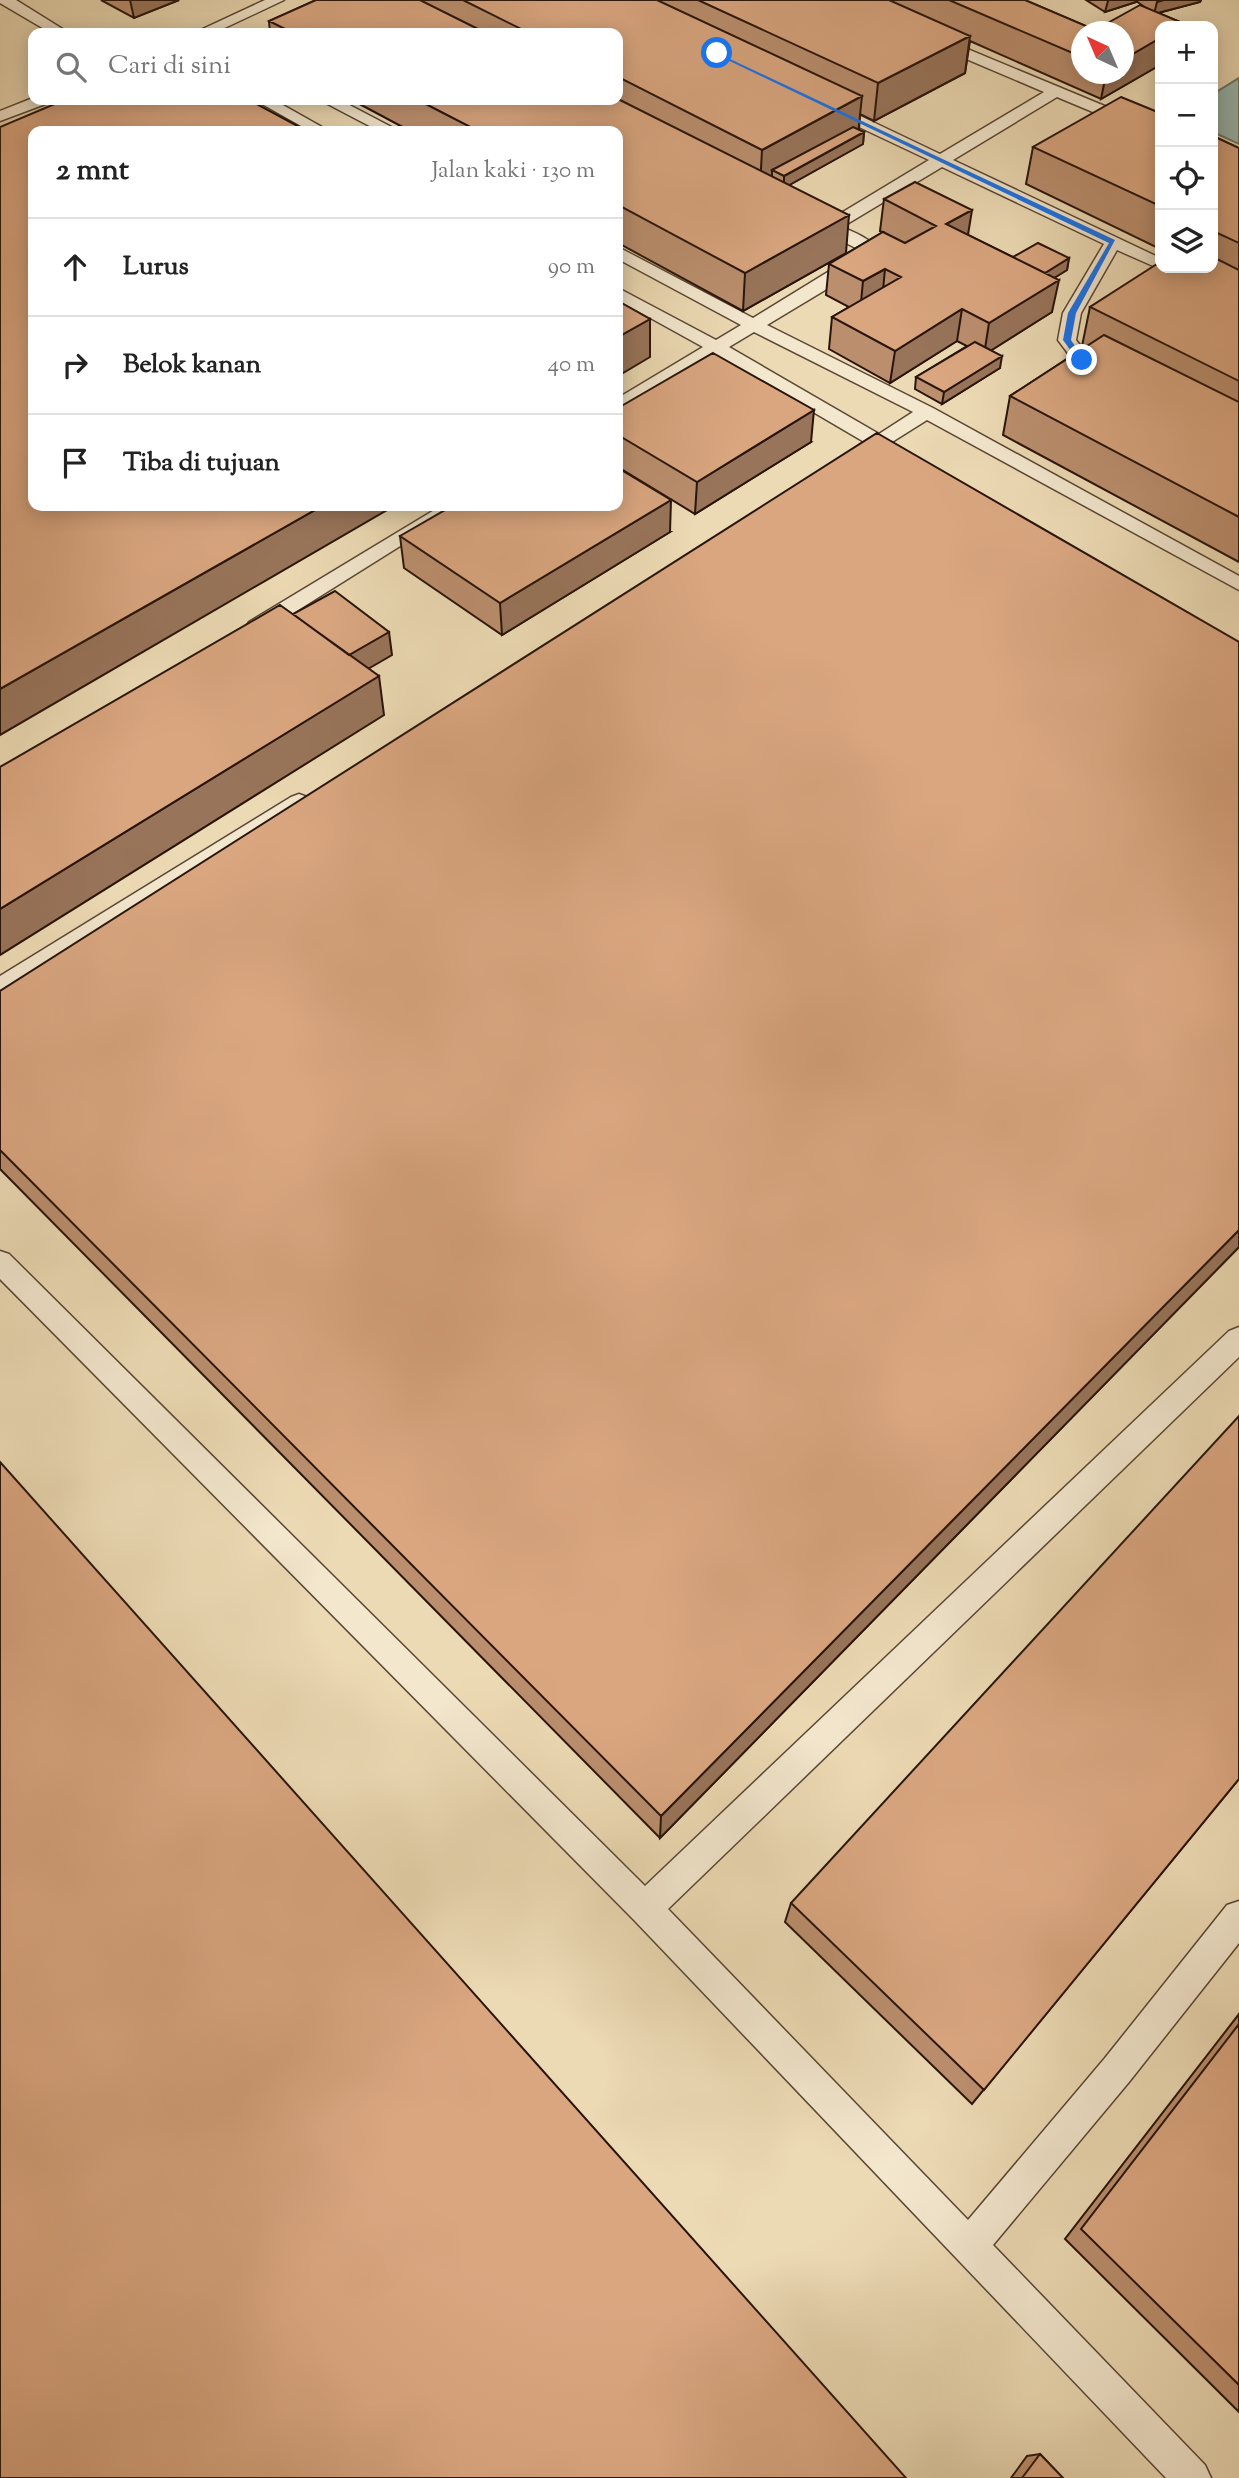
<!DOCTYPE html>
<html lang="id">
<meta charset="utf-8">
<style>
:root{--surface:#fff;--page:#f2f2f2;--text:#222;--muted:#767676;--line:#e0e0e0}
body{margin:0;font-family:"Sorts Mill Goudy",serif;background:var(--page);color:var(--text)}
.controls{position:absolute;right:21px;top:21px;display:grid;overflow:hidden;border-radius:14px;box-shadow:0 4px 18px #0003}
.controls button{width:63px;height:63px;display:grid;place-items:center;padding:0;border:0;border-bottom:2px solid var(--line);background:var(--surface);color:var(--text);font:35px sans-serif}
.compass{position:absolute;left:1071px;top:21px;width:63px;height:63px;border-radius:50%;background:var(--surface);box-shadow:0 4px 18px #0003;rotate:316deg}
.stop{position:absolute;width:21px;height:21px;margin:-16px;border:5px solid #1a73e8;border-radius:50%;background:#fff}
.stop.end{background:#1a73e8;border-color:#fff;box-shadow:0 2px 7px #0008}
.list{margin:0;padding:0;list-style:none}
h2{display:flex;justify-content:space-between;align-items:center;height:91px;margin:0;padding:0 28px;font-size:30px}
h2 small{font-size:23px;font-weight:400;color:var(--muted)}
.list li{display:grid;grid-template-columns:46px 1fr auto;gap:21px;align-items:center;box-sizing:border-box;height:98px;padding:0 28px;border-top:2px solid var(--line)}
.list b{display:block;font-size:26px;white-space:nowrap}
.list em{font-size:23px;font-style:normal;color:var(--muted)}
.icon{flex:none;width:38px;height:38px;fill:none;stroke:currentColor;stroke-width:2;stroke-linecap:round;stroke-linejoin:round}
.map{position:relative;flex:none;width:1239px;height:2478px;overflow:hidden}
.search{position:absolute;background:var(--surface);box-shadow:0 4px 18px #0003;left:28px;top:28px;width:595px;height:77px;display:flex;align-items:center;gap:18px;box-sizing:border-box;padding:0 24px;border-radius:14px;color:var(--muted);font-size:26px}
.panel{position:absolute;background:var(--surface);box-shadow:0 4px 18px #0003;left:28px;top:126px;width:595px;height:385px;border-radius:14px}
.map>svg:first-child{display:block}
</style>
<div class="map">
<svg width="1239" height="2478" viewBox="0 0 1239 2478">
<rect width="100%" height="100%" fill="#ecdab4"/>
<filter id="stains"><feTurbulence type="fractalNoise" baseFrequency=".00286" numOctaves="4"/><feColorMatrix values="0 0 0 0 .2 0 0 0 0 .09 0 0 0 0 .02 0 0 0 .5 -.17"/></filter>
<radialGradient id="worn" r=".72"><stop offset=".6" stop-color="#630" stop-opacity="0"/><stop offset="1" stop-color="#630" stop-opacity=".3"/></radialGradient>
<path fill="#99bab2" stroke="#6c786f" stroke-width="2" d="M1239,78V144L1213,132V94Z"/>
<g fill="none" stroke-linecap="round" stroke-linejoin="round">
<g stroke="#594634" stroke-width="3">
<path id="lane" d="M0,0H16L69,33H51L0,3Z
M265,0H284L214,33H194Z
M936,36L1160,129V140L1057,97L953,160L1160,258V268H1166L1160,269L1117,250L1081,313L1076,340L1088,356L1115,372L1106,377L1076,364L1058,340L1063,313L1104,244L942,167L842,227C856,233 869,238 880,251L870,263L767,325L933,408L1239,576V590L927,420L892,442L902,451L900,455L893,457L880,451L863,462H849L847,458L866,443L716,355L618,411V398L703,347L618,300V288L716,340L741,325L618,259V247L753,318L862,251L813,227L811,223L813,219L828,221L929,160L821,109L819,106L821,103H833L940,154L1044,92L931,44L928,41L931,38ZM754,332L913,412L879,434L729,347Z
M33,98L50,100L48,103L0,121V111Z
M255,100H274L329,131H310Z
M320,100H340L399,131H379Z
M441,506H464L263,632H249L246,627L249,622Z
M299,794L307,797L310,802L307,807L8,994L0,997V976L291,797Z
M0,1251L9,1254L645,1886L1229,1331L1239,1327V1357L668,1909L968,2220L1105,2058L1227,1905L1239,1901V1943L1129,2082L993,2245L1205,2465L1211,2478H1166L634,1920L0,1279Z"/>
</g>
<use href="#lane" fill="#f3e7ce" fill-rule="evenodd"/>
</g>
<path fill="#bb8f6e" stroke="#28140a" stroke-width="2" fill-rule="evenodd" d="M101,0H179L134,18Z
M316,0H1025L1095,30L1146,8L1136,1V2L1105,12L1086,0H1201L1200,2L1158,13L1185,24V26H1160V65L1101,99L970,41L965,73L874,121L860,114L859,130L864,132L863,144L789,185L846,253L743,311L618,243V131H410L352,100H618V33H270L269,21ZM1082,32L1124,74H1082Z
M1160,113V249L1026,184L1033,147Z
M1213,136L1239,148V562L1003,435L1010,396L1085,347L1082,346L1090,307L1213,268Z
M884,199L968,235L1013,257L1069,258L1067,270L1054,278L1052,312L991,350L1000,368L942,404L915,389L916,377L967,346L957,341L890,383L829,349L832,317L849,307L826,295L829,264L883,232L880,231Z
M618,408L811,442L695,514L618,467Z
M670,532L502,635L404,568L400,536Z
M1239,642V1247L660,1838L0,1169V991Z
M1239,1779L972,2104L785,1922L791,1903Z
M1239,2014V2412L1065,2239Z
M1040,2454L1063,2478H1011L1027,2456Z"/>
<path fill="#98745a" stroke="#28140a" stroke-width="2" d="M130,0H179L134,18Z
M1109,0H1136V2L1105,12L1108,1Z
M1164,0H1201L1200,2L1154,14L1157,2Z
M970,36L965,73L874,121L878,83Z
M1160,38V65L1101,99L1106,74H1124V59Z
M862,96L858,134L772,170V181L760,187L762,150Z
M864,132L863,144L784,188V176Z
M972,210L967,241L946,224Z
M849,215L846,253L743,311L745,273Z
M1069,258L1067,270L1038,288L1041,275Z
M885,269L882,301L860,313L863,281Z
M1059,280L1052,312L984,355L989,323Z
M962,309L957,341L890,383L895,351Z
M650,319V357L618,376V337Z
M1002,356L1000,368L942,404L944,392Z
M814,410L811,442L695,514L697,482Z
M671,500L670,532L502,635L500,603Z
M322,506H394L0,735V689Z
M389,632L392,655L349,680L345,657Z
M379,676L384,715L0,955V909Z
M1239,1230V1247L660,1838L661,1816Z"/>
<path fill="#d9a680" stroke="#28140a" stroke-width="2" d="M316,0H420L486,33H293L269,21Z
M463,0H657L862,96L762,150L618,77V33H529Z
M698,0H889L970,36L878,83Z
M949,0H1025L1095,30L1140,5L1185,24L1181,26H1160V38L1124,59V32H1082V57Z
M1121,97L1160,113V206L1033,147Z
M618,99L849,215L745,273L618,205V131H478L418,100Z
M64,100H249L307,131H33V506H322L0,689V127Z
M853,127L864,132L784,176L772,170Z
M1213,136L1239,148V243L1213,231Z
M915,182L972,210L946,224L1059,280L989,323L962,309L895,351L832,317L901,277L885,269L863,281L829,264L883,232L905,243L936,226L884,199Z
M1038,243L1069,258L1045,273L1013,257Z
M1213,257L1239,270V381L1090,307L1160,262V268H1213Z
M618,301L650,319L618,337Z
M1104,335L1239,402V517L1010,396Z
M975,342L1002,356L944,392L916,377Z
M713,353L814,410L697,482L618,435V408Z
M877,433L1239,642V1230L661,1816L0,1150V991Z
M618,468L671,500L500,603L400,536L452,506H618Z
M335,591L389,632L349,655L293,614Z
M280,605L379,676L0,909V767Z
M1239,1416V1779L984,2090L791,1903Z
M0,1462L906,2478H0Z
M1239,2024V2385L1081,2229Z
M1040,2454L1063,2478H1022Z"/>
<path fill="#1a73e8" d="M715,52L1115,240L1076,313L1071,340L1085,362H1079L1063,340L1068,313L1109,243L715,54Z"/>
<rect width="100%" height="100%" filter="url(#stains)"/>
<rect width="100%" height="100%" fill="url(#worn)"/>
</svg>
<div class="controls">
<button>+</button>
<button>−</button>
<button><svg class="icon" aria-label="locate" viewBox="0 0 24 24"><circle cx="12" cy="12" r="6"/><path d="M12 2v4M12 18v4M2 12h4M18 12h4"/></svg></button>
<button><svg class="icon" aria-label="layers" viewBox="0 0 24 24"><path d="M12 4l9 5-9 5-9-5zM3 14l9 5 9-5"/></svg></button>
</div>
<svg class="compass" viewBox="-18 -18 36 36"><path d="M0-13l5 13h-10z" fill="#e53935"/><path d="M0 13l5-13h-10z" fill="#767676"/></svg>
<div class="stop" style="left:717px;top:53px"></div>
<div class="stop end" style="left:1082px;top:360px"></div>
<div class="search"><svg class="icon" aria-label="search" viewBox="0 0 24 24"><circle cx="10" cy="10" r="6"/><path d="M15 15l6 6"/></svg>Cari di sini</div>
<section class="panel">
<h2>2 mnt<small>Jalan kaki · 130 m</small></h2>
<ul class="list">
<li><svg class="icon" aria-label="ahead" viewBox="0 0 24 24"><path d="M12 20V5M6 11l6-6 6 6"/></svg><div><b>Lurus</b></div><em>90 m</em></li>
<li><svg class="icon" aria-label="right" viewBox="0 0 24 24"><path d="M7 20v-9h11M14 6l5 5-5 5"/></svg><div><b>Belok kanan</b></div><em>40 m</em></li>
<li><svg class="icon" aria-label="arrive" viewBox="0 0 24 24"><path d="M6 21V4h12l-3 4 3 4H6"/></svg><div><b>Tiba di tujuan</b></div></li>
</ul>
</section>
</div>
